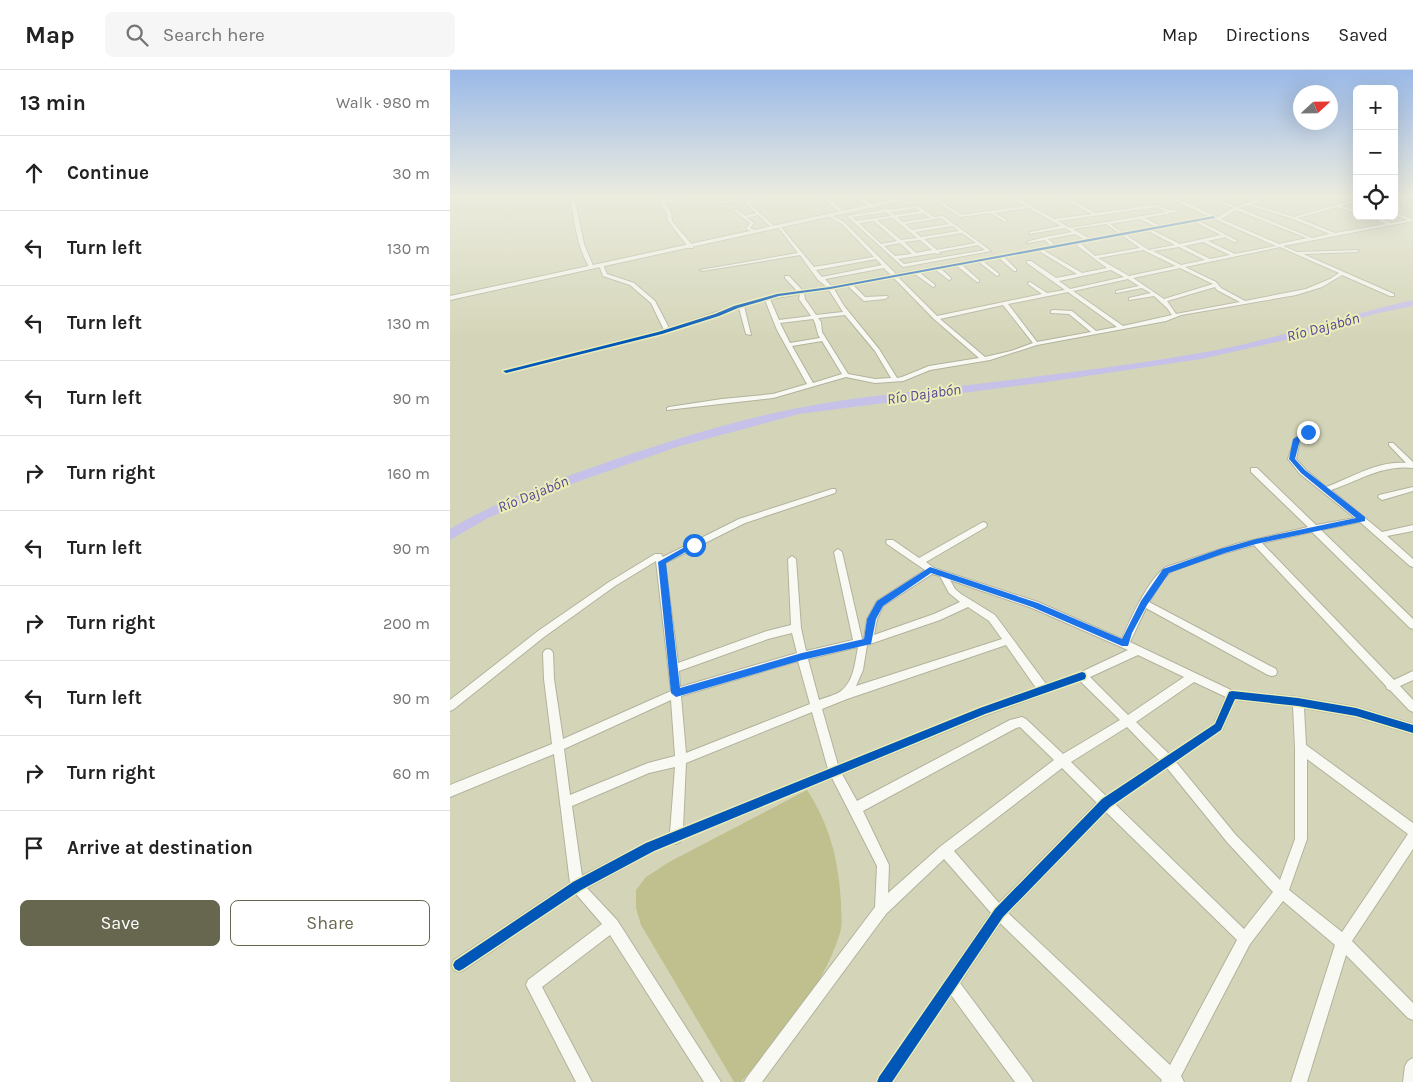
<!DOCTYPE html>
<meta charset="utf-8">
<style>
:root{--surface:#fff;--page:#f6f6f6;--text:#222;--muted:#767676;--line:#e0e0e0;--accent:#676750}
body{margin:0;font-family:Karla,sans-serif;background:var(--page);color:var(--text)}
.controls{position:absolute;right:15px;top:15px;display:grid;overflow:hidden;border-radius:8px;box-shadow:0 5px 20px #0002}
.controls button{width:45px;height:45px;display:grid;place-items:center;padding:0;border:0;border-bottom:1px solid var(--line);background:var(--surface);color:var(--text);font:25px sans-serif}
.compass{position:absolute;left:843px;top:15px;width:45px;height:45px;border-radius:50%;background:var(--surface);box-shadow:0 5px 20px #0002;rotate:68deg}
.stop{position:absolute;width:15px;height:15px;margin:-11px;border:4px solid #1a73e8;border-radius:50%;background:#fff}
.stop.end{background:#1a73e8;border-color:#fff;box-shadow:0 1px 5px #0008}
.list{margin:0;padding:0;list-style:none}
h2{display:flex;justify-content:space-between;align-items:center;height:65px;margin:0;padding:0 20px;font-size:21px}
h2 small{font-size:16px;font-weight:400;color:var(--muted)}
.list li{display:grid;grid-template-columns:32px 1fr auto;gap:15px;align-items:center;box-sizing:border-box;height:75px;padding:0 20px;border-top:1px solid var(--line)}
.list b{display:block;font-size:19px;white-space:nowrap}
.list em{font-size:16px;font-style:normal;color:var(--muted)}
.actions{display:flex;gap:10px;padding:15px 20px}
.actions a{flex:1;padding:11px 0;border:1px solid var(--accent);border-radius:8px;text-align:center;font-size:18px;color:var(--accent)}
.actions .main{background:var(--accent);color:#fff}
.icon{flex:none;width:28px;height:28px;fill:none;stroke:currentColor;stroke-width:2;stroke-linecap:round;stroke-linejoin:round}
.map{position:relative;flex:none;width:963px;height:1012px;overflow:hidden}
header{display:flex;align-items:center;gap:30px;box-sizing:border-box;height:70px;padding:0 25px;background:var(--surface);border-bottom:1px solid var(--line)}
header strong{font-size:24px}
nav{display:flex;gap:28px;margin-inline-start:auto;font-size:18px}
.search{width:350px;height:45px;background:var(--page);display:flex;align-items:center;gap:12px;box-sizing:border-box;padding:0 18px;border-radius:8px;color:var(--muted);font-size:19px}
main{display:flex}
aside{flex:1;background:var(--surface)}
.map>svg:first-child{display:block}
</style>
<header>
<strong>Map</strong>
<div class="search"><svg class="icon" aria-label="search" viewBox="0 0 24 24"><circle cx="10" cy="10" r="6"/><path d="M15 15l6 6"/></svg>Search here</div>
<nav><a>Map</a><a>Directions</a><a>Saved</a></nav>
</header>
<main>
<aside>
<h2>13 min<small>Walk · 980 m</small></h2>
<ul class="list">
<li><svg class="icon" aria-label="ahead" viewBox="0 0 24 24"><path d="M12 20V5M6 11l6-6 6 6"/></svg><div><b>Continue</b></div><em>30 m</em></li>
<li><svg class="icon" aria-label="left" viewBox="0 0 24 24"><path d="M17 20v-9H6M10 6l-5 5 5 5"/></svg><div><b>Turn left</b></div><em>130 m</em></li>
<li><svg class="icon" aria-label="left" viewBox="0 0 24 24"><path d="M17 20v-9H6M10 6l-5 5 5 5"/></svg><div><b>Turn left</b></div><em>130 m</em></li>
<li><svg class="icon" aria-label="left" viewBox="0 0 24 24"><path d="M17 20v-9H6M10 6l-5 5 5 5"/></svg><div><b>Turn left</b></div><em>90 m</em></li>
<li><svg class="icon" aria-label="right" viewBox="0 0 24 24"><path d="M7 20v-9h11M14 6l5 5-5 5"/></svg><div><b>Turn right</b></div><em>160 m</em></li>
<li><svg class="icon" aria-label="left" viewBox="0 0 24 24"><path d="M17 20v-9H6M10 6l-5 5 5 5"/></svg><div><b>Turn left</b></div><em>90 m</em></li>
<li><svg class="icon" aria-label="right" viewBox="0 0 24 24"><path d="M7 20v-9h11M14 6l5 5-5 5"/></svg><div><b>Turn right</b></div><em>200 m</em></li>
<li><svg class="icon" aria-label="left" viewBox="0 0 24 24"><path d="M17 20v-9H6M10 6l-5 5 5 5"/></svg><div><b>Turn left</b></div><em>90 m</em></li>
<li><svg class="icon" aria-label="right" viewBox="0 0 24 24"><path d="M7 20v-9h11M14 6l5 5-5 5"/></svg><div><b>Turn right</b></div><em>60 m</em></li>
<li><svg class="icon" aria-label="arrive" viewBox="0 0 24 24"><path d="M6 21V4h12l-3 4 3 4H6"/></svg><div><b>Arrive at destination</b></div></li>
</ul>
<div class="actions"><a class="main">Save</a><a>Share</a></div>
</aside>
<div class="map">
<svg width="963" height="1012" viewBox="0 0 963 1012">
<rect width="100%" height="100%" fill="#d4d5b8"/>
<path fill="#bfc08e" d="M357,720C380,755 389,792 391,833C391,842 393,854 390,863C372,921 329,967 291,1012H284L191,855L186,838V820L196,807L219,792Z"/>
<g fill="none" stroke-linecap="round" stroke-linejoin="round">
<path fill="#c6c1e8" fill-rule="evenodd" d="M963,230V236L924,244L840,269L751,289L590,313L349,344L230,376L124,413L38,448L0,470V459C47,431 100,412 152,394C216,372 282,351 348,338C399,328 451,323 502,317C585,307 668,297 750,283C822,271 891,246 963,230Z"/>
<g stroke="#b2b29d" stroke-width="2">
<path id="street" d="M120,126H124L134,174L144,198H140C127,178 124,150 120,126Z
M206,126H210L212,130L239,126H253L214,132L221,143L222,151L243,176V178H239L218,151L217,143Z
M294,126H298L299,130L317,126H327L300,132L301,135L325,157V159H323L308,145L297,148L304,153L300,158L307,161V163L296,159L300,153L283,140L286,139L295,146L306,143L298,136L296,130L264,134L262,133L295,128Z
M371,126H375L394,142V144H392Z
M410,126L424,136V138H422L406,127Z
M432,126H436L443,133L440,134Z
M479,126H483L511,145L576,136L559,126H564L604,149L642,144L613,129L614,127L646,143L706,135L719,140H727V142L695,148L710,156L760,147L715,126H720L768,147L783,138L754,126H760L786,137L814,126H820L802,134L844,147L907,129V131L891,136L907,141V143L887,137L848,148L885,163L936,154L918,146H924L941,153L958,150L944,145V143L963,149V151L833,176L847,182L909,180L907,182L853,184L944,224V226H940L892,205L872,217L846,225L731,245L716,251L587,275L540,290L480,300L453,311L425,313L396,307L323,328L217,340V338L219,337L272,329L323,324L357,314L327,260L315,230L294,236L301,265L296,264L289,238C213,266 134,283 56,303L53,301L214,260L201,233L180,215L153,206L149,195L151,194L153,195L157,204L184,213L205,231L219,258C261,245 303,227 347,221L335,208V206H339L352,220L377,217L368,210L350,185L252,201L250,200L348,183L328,157L330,156L364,197L424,187L392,154L378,146L381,145L394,152L446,204L601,176L595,170L578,173L576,172L595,167L622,162L615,158L579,164L580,162L611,156L579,138L545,143L557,150L556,152L540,143L510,147ZM798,135L843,149L880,164L862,168L789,138ZM706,137L716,142L620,158L608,151ZM786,140L857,168L829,174L771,149ZM764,148L767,150L826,176L785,184L758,171L775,167L784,172L788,171L749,151ZM690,149L706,157L673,163L660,154ZM745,152L771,165L730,174L702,160ZM656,154L669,163L640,169L623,159ZM698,161L725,175L699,180L676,165ZM625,164L635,170L605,175L598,169ZM672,165L690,178L645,186L630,173ZM753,172L780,185L760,189L734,176ZM625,174L657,198L632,203L593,180ZM729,177L755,190L731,195L703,181ZM830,177L889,203L880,209L856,219L795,231L771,218L766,212L735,197ZM693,180L726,196L679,206L648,188ZM589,181L627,204L606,208L581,191H577V193L615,220L597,223L580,212L578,213V214L592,224L487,246L448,207L465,204L483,217L485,216V215L470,203L486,200L499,210L501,209V208L491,199L507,196L527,212H529V210L512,195L529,192L547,206L549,205V204L533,191L549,188L564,201H566V199L554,187ZM426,189L432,195L372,207L366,200ZM434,198L441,205L381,216L375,209ZM730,198L763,214L714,229L683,208ZM661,200L674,207L620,219L609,211ZM444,208L484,249L529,288L479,296L452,307L447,308L429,279L394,236L384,219L398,216L414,231L435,229L438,227L437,226L415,227L403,215ZM678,209L689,216L666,221V223L692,218L701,223L679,228V230L704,226L717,238L722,245L673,256L623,221ZM765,217L767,220L790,232L726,244L717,231ZM379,220L393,242L366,245L355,229L354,223ZM618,222L667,257L646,261L622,241L603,240L601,241V243L619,244L641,262L587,272L558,234ZM350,224L349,229L361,246L329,250L320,229ZM553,235L583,273L561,281L535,287L490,249ZM395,245L425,281L441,308L425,309L398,304L372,262L371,252L368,248ZM363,249C367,255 366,262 370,268L340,273L330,253ZM372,271L392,304L363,313L342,276Z
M538,126H552L518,131L516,130Z
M468,136L484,147L493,146L541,181L453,197L397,146L434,140L433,139L435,138L438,140ZM466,138L471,141L445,145L441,142ZM436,142L441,146L406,151L402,147ZM474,143L480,148L453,152L447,147ZM443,148L467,168L451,170L427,150ZM491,148L499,154L462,160L455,154ZM423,151H424L447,171L431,174L409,153ZM502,156L509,161L471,167L465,162ZM512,163L526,173L487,180L474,169ZM470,170L482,180L466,183L454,172ZM450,173L462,184L445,186L434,176ZM528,175L535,180L454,194L448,189L485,183L488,184L490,183L489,182Z
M858,361L861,363L850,370L846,389L856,400L876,417C901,408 928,390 956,393L939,375V373H943L963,392V398C933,394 908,411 881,420L932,462L963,455V461L937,466L963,489V497L960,496L910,452L871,460L963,549V559L960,558L862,462L812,473L944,610L963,601V610L950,616L963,630V642L959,640L940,620L937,619L936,616L804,475L768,485L722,501L714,508L699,532L826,599L827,602L826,605L822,606L818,605L696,538L680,572L783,621L848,627L906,637L963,654V664L906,647L854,638L856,675L963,753V779L902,871L963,933V950L958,948L896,885L857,1012H841L885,875L833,831L800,874L731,1006L734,1012H711L712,1010L550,853L510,913L580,1007L583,1012H565L501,925L443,1012H426L429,1007L541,843L494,789L436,844L312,1012H294L297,1007L425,837L427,796L382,708L231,770L230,772L226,774L224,773L204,781L137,818L167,850L271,1012H254L160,865L92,917L142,1012H126L76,915L78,910L152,854L126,824L14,900L9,902L4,900L2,895L4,890L120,813L104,684L0,727V715L102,674L94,609L93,583L95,580L98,579L101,580L103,583L104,609L113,669L221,621L206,491L165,516L94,567L4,639L0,641V630L88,561L159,512L205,484H211L213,487L289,449L382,419H385L386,421L385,423L295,453L215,493L228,593L317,561L341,555L338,489L342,486L346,489L351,558L356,581L403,570L384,482L388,479L392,482L412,569H414L417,549L427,531L475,500L437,474L436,472L437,470H443L469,488L533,452L536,453L537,455L536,457L476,492L484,498L588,532L672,569C680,549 699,508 716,497L786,474L858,457L801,402V398H807L866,455L905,448L850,404L838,389L845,368ZM482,504L490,506L499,523L510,532L484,544L424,565L427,549L433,536ZM500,510L582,538L678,580L629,603L596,614L545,545L511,524L505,519ZM518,537L539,551L552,569L406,616L413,600L417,575L490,550ZM342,563L347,583L230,617L229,601L318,569ZM556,575L586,618L529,638L388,695L372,639L397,629ZM408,577C405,592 404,611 391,621C386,625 376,627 369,630L358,589ZM688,585L734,607L678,645L640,607ZM348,591L360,634L236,683L231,626ZM630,611L670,650L613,684L576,649L572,647L560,650L407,731L392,704L536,645ZM744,612L776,627L764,654L719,684L686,652ZM221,630L225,686L198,693L120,725L114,679ZM785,630L843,636L845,678V769L830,810L785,764L726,692L772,660ZM362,642L378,699L233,758L236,693ZM570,657L604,690L491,776L438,823L439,795L413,741L566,658ZM677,657L709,690L656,726L621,692ZM857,689L958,764L892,862L839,820L857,769ZM225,697L220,763L196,773L132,806L122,736L199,703ZM612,698L647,733L549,833L504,781ZM717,698L777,772L823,822L794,859L665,734ZM656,742L787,870L720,995L558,843Z
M963,417V421L932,430L928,427L929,425Z
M963,988V1012H953L955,996L958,991Z"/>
</g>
<g stroke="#b2b29d" stroke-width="2">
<path id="secondary" d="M461,126H473L0,230V226Z"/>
</g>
<use href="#street" fill="#f9f9f4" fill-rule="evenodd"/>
<use href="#secondary" fill="#f9f9f4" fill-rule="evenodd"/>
<g stroke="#eceeb9" stroke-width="3">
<path id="cycleway" d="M764,146L765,148L380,219L329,226L288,238L269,246L212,264L56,303L53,301L208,262L265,244L284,236L327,224L380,217Z
M632,602L635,603L636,606L635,609L535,644L204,781L131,820L13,899L9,901L5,899L3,895L5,891L123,812L196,773L530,638Z
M782,621L848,628L906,638L963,655V663L906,646L848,636L785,629L771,660L660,737L553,847L442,1012H427L429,1007L545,839L652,729L765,654L779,622Z"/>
</g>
<use href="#cycleway" fill="#0057b8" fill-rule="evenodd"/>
</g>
<linearGradient id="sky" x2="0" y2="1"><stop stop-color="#9ab9e8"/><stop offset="0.47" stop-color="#ececdf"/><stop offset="1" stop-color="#ececdf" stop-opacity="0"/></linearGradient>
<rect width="963" height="268" fill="url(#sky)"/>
<path fill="#1a73e8" d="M858,361H860V364L850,370L845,389L855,400L915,447V451L806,474L775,483L719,503L697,535L682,563L678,576H672L582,537L481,503L433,536L426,549L421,574L352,590L226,627L221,623L208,492L242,473H244L248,475L216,493L230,618L352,583L414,569L417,549L427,531L480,497L588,533L672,569L691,531L713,499L770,479L806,469L906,448L851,403L839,389L843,369Z"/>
<g text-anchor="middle" stroke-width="4" stroke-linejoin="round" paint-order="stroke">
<g font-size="15" font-style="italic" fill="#574798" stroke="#eceeb9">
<text transform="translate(873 257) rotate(-15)" y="5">Río Dajabón</text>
<text transform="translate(474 324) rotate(-8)" y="5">Río Dajabón</text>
<text transform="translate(83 424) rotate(-22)" y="5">Río Dajabón</text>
</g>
</g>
</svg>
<div class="controls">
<button>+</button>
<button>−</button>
<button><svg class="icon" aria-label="locate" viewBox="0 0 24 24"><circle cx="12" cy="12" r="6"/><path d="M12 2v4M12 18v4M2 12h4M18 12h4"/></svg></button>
</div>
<svg class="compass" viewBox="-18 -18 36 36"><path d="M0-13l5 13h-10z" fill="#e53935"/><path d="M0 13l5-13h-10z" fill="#767676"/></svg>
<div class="stop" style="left:244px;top:475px"></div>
<div class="stop end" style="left:858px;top:362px"></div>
</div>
</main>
